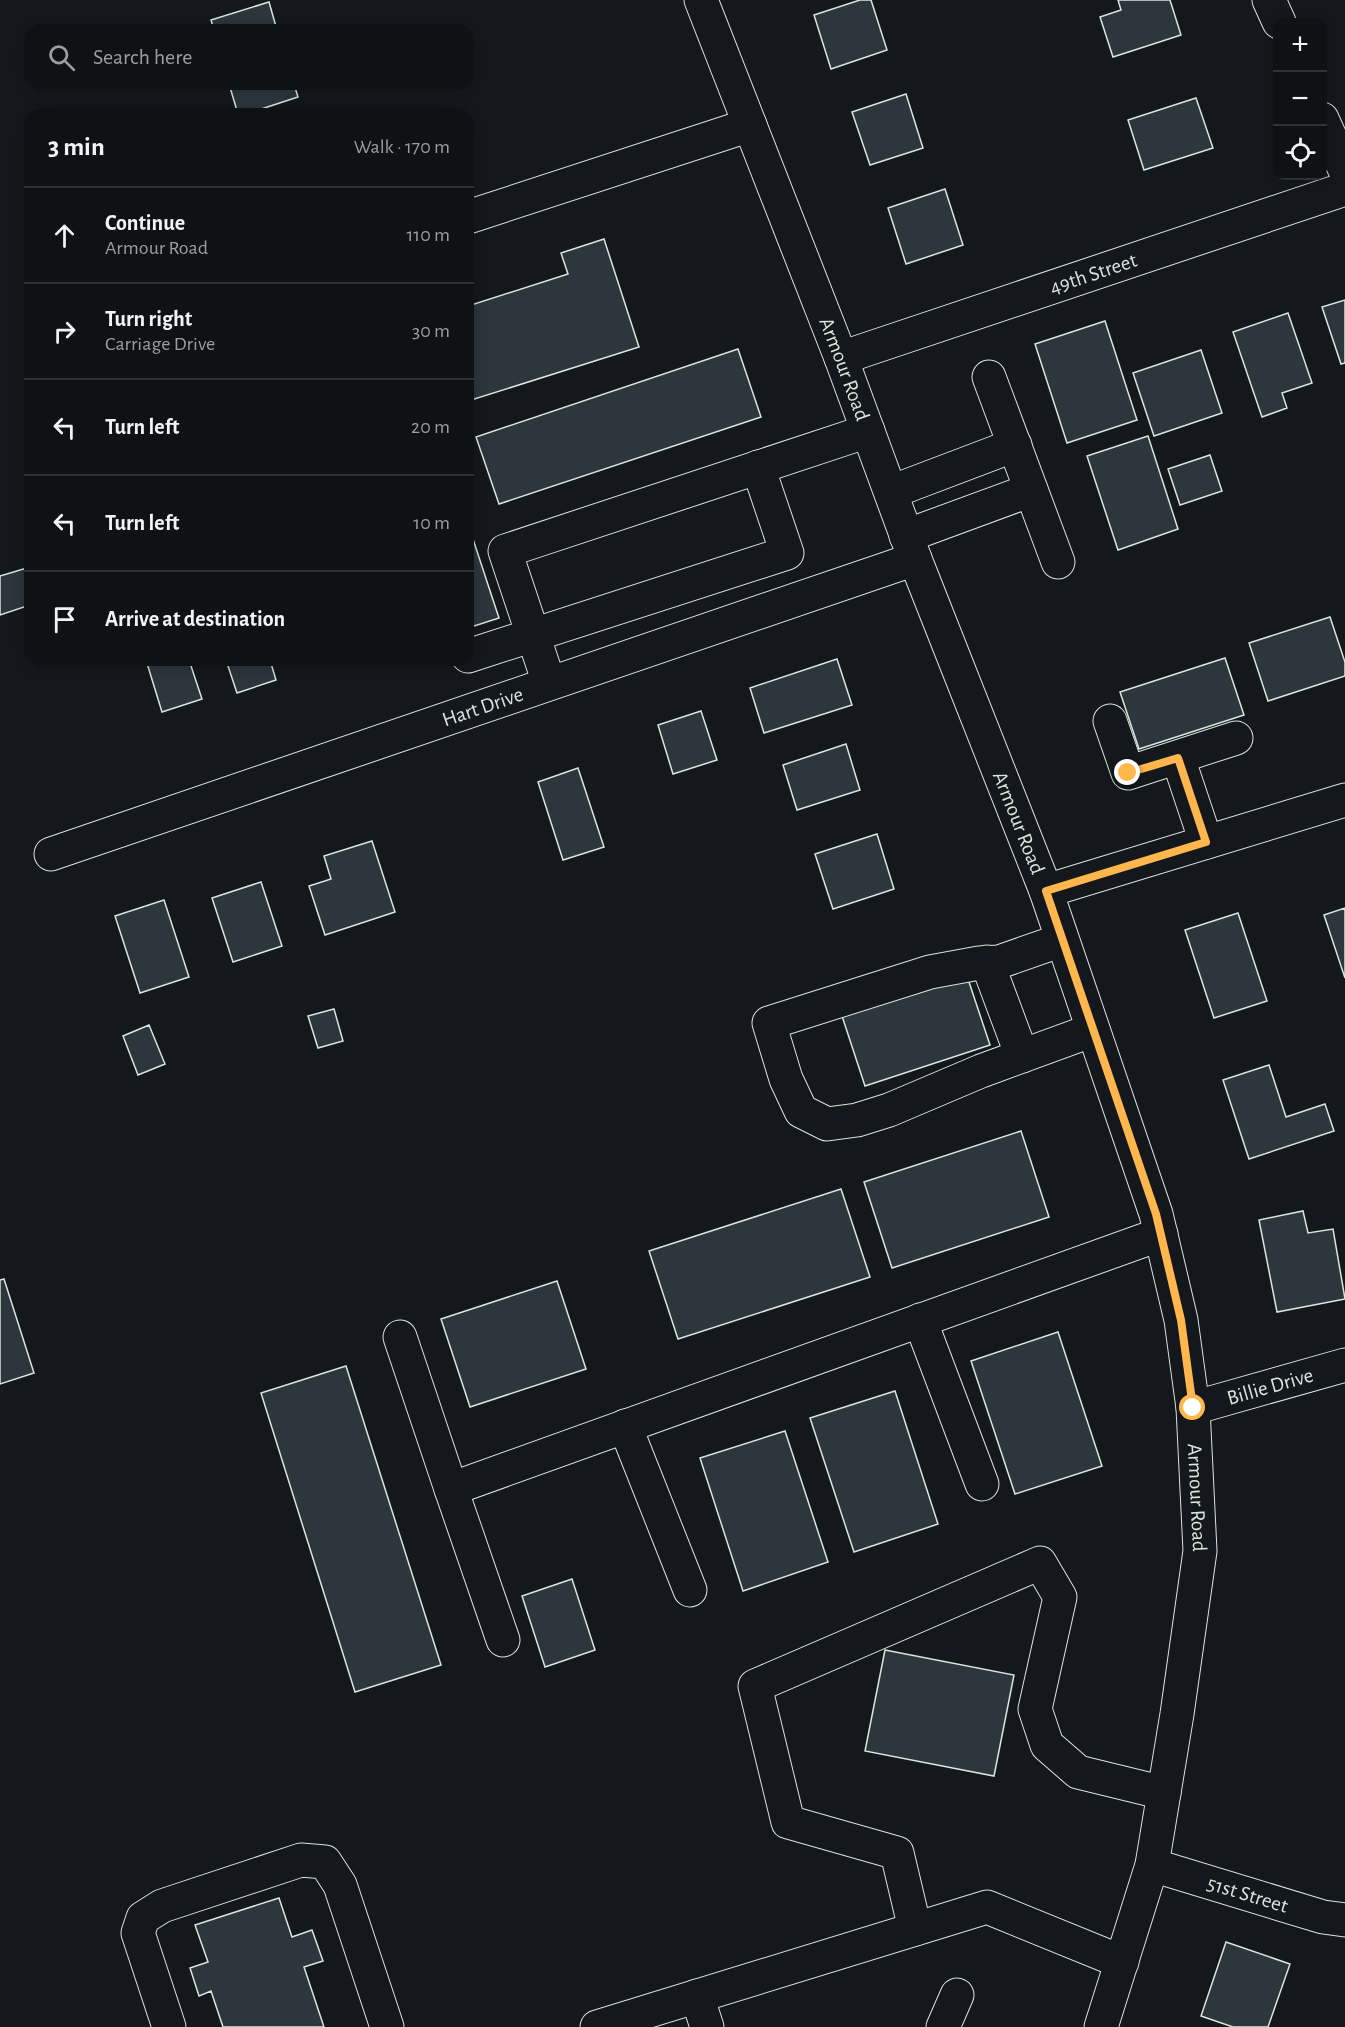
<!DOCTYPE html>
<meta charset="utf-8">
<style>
:root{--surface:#0f1215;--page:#1d2022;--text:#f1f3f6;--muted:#9b9ea0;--line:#2f3234}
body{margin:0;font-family:"Alegreya Sans",sans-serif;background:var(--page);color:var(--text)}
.controls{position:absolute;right:18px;top:18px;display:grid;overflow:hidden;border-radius:12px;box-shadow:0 3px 15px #0003}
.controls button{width:54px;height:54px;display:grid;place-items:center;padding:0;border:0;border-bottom:2px solid var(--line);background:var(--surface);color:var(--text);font:30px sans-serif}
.stop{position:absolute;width:18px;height:18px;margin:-14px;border:4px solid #ffb74d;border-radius:50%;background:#fff}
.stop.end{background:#ffb74d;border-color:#fff;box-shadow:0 2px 6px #0008}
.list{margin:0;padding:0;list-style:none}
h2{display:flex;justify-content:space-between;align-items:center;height:78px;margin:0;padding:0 24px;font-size:26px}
h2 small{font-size:20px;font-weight:400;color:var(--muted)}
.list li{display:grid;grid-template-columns:39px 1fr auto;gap:18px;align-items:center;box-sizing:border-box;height:96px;padding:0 24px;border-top:2px solid var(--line)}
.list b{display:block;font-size:22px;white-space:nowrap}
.list p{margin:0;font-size:20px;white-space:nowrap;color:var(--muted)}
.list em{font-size:20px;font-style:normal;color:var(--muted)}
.icon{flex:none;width:33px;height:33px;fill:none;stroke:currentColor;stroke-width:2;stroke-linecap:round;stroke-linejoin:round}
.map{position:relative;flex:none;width:1345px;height:2027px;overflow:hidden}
.search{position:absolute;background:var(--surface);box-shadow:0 3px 15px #0003;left:24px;top:24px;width:450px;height:66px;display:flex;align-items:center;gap:15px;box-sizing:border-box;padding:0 21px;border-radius:18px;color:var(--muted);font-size:22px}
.panel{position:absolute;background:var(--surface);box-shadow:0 3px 15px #0003;left:24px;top:108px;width:450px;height:558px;border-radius:18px}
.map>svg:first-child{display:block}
</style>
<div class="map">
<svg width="1345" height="2027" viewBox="0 0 1345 2027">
<rect width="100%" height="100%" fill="#14181c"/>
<path fill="#2c363c" stroke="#d8e6dc" stroke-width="1.5" d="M860,0H871L887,50L831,69L814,15Z
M1118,0H1170L1181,35L1113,57L1100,17L1121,10Z
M269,2L277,30H214L211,20Z
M229,84H294L298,97L246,114H238Z
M906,94L923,148L870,165L852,112Z
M1196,98L1213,148L1144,170L1128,120Z
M945,189L963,245L906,264L888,208Z
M604,239L639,347L468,401V306L568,274L561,253Z
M1345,300V363L1341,364L1322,307Z
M1288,313L1312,383L1282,393L1287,408L1262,417L1233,332Z
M1105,321L1137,420L1067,443L1035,344Z
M738,349L761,417L499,504L476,437Z
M1201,350L1222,413L1154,436L1133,373Z
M1148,436L1178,529L1118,550L1087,456Z
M1210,455L1222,491L1180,505L1168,469Z
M468,524L499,618L468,628Z
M30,567V605L0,615V576Z
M1330,617L1345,662V676L1268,701L1249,643Z
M1225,658L1244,715L1139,749L1120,692Z
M837,659L852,705L764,733L750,688Z
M146,660H189L202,699L162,712Z
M226,660H270L276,680L237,693Z
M701,711L717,760L673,774L658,725Z
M846,744L860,790L797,810L783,765Z
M578,768L604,847L563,860L538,782Z
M877,834L894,889L833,909L815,854Z
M372,841L395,912L325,935L309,886L331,879L324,856Z
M261,882L282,946L233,962L212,898Z
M164,900L189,977L140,993L115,916Z
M1345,908V978L1324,915Z
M1238,913L1267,1001L1214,1018L1185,930Z
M967,976L990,1045L865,1086L842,1016Z
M334,1009L343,1041L318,1048L308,1016Z
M149,1025L165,1064L138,1075L123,1036Z
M1269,1065L1286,1117L1325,1104L1334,1131L1249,1159L1223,1080Z
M1021,1131L1049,1217L892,1268L864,1182Z
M841,1189L870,1277L678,1339L649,1251Z
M1303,1211L1308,1233L1333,1229L1345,1299L1277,1312L1259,1220Z
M4,1279L34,1373L0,1384V1280Z
M557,1281L586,1369L470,1407L441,1319Z
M1058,1332L1102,1466L1015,1494L971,1361Z
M346,1366L441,1665L355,1692L261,1393Z
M895,1391L938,1524L854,1552L810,1418Z
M785,1431L828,1562L743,1591L700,1458Z
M572,1579L595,1650L545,1667L522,1596Z
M885,1650L1014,1675L994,1776L865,1751Z
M279,1898L292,1937L312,1930L323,1961L304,1967L324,2027H223L211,1991L199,1996L190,1968L208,1962L195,1925Z
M1226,1942L1290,1964L1268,2027H1233L1201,2016Z"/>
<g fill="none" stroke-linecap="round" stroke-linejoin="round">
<g stroke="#d8e6dc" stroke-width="35">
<g id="minor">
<path id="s1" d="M701,0L841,358L915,559L1046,891L1156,1214L1181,1320L1193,1408L1200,1551L1177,1714L1152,1865L1101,2027"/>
<path d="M1269,0L1279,22"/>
<path d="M1322,119L1345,170"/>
<path d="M468,217L750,125"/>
<path id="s2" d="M841,358L1345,189"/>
<path d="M989,377L1058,562"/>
<path d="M891,492L1015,445"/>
<path d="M906,536L1031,490"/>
<path d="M468,656L787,553L758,467"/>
<path d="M549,683L505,551L868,431"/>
<path d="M1110,721L1128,773L1236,738"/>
<path d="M1178,758L1206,842"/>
<path id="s3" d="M51,854L915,559"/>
<path d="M1046,891L1345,800"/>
<path d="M1062,940L999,962L979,963L930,972L769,1023L786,1079L801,1111L827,1124L857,1120L889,1110L981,1071L1093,1030"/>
<path d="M987,962L1022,1056"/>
<path d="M920,1320L982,1484"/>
<path d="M400,1337L451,1489"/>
<path id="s4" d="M1193,1408L1345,1365"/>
<path d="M625,1426L690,1590"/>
<path d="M503,1640L451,1489L1161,1234"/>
<path id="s5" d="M1152,1865L1323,1917L1345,1920"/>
<path d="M915,1929L897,1853L788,1822L755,1686L1040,1563L1060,1597L1035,1709L1047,1745L1078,1772L1164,1793"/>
<path d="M697,1996L707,2027"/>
<path d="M169,2027L138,1933L143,1918L162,1906L301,1860L325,1862L340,1885L387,2027"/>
<path d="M597,2027L987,1907L1122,1962"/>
<path d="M943,2027L957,1995"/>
</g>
</g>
<use href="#minor" stroke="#14181c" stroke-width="33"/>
</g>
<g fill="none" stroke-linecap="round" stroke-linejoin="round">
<path stroke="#ffb74d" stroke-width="8" d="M1128,773L1178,758L1206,842L1046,891L1156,1214L1181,1320L1193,1408"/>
</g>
<g text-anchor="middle" stroke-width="4.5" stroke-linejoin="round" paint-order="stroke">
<g font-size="21" fill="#d8e6dc" stroke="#14181c">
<text dy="7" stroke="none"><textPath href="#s2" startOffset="266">49th Street</textPath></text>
<text dy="7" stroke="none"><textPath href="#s1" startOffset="396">Armour Road</textPath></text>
<text dy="7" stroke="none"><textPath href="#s3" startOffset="456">Hart Drive</textPath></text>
<text dy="7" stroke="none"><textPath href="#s1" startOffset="882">Armour Road</textPath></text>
<text dy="7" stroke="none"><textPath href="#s4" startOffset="80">Billie Drive</textPath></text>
<text dy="7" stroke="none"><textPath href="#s1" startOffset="1584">Armour Road</textPath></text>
<text dy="7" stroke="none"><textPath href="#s5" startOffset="100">51st Street</textPath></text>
</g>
</g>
</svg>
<div class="controls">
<button>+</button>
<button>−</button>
<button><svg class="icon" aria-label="locate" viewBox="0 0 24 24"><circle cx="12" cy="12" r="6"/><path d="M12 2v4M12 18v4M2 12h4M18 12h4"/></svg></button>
</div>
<div class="stop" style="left:1193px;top:1408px"></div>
<div class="stop end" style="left:1128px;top:773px"></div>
<div class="search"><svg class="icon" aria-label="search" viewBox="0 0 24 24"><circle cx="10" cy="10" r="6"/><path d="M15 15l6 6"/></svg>Search here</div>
<section class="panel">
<h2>3 min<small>Walk · 170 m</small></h2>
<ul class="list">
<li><svg class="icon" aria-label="ahead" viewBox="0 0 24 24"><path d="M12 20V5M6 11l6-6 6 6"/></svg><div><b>Continue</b><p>Armour Road</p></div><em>110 m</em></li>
<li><svg class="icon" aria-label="right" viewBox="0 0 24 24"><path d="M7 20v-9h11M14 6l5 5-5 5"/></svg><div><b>Turn right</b><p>Carriage Drive</p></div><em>30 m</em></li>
<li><svg class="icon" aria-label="left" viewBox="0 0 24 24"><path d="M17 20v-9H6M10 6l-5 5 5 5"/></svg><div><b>Turn left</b></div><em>20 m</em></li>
<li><svg class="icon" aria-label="left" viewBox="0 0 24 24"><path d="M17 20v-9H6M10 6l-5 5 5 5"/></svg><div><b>Turn left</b></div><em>10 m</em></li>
<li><svg class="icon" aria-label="arrive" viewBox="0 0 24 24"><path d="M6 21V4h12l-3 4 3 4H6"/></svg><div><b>Arrive at destination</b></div></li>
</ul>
</section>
</div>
